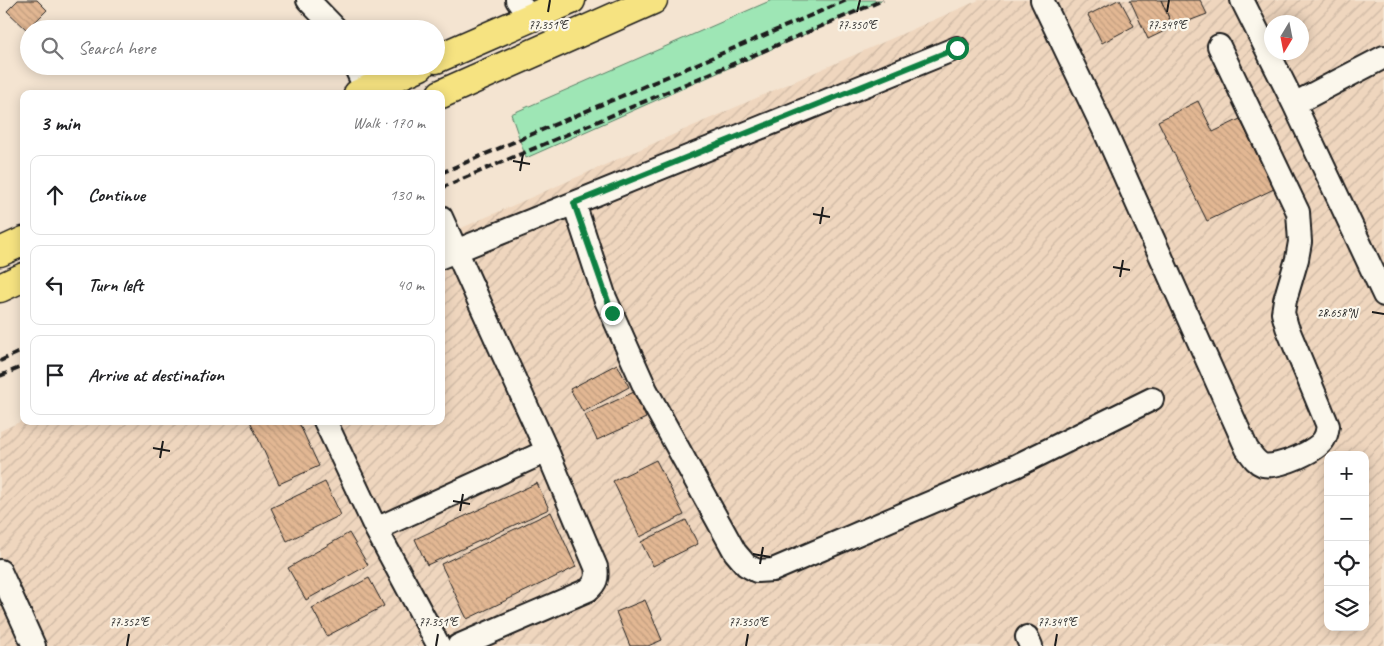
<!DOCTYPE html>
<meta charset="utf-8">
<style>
:root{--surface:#fff;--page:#f2f2f2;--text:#202124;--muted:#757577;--line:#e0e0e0}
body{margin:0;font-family:Caveat,sans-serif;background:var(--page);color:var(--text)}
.controls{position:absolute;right:15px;bottom:15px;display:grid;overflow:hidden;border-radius:10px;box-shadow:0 2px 12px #0003}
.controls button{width:45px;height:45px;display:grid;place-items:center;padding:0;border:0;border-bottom:1px solid var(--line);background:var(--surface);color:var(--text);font:25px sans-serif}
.compass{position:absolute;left:1264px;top:15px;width:45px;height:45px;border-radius:50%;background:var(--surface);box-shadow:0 2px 12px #0003;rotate:190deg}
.stop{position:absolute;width:15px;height:15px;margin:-11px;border:4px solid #0b8043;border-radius:50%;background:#fff}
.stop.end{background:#0b8043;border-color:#fff;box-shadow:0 1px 5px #0008}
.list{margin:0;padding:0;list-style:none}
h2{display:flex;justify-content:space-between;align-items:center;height:65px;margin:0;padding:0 20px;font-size:21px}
h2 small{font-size:16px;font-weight:400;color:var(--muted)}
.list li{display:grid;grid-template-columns:32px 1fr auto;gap:15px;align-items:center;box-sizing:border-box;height:80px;margin:0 10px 10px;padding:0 10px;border:1px solid var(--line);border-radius:10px}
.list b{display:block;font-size:19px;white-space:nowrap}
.list em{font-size:16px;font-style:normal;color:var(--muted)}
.icon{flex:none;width:28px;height:28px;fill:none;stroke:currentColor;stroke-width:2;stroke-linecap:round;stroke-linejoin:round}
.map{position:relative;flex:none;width:1384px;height:646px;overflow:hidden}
.search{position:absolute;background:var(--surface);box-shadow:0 2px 12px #0003;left:20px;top:20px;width:425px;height:55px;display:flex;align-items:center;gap:12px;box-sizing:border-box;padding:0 18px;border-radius:28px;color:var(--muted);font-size:19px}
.panel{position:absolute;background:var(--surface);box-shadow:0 2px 12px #0003;left:20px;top:90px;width:425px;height:335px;border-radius:10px}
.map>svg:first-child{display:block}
</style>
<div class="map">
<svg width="1384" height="646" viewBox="0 0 1384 646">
<defs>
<pattern id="industrial-furrows" width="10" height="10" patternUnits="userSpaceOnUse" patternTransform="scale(1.25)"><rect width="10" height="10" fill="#efd6be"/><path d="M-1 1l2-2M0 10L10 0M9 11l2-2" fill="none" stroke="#ccb7a3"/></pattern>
<pattern id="building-back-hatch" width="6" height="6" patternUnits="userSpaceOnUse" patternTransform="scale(1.25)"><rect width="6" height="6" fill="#e2b793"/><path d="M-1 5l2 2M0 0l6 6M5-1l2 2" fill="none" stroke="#c19d7e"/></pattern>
</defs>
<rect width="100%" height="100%" fill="#f4e4d1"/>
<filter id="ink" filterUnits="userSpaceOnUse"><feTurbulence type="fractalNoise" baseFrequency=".02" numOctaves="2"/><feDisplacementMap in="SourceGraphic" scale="10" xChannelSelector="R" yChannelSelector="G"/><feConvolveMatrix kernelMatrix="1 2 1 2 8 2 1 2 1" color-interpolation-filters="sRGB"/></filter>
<g filter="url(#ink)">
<path fill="url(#industrial-furrows)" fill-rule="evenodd" d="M979,0H1384V646H0V431L24,420L441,421V237ZM1272,22H1302V52H1272ZM1328,455H1365V627H1328Z"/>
<path fill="#9ee6b5" stroke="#5d8168" d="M772,0H882L526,158L511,114Z"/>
<path fill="url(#building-back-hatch)" stroke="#1c1c1c" d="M18,0H37L47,10L27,30L7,11Z
M1118,0H1120L1134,26L1102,43L1088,15Z
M1130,0H1161L1173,27L1148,39Z
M1161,0H1200L1207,14L1173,27Z
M1198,101L1213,132L1240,119L1274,189L1207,221L1158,121Z
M617,364L629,387L583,412L570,389Z
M634,392L646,418L597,440L585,415Z
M250,421H298L319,466L279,484Z
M656,460L684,515L640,537L613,481Z
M325,482L341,515L287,541L271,508Z
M537,483L549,509L427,565L415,539Z
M551,512L576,567L467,619L441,564Z
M686,520L698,544L653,566L641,542Z
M349,533L368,565L306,600L288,568Z
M369,578L384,606L327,636L312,608Z
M645,600L662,640L648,646H630L616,612Z"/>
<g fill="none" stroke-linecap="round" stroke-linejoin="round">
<g stroke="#1c1c1c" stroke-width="26">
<path id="minor" d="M308,0L336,29
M517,0L530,18
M1042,0L1107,136L1247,449C1252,455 1255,462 1263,465C1278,468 1320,451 1325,437C1327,434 1327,429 1328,426L1287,327L1283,313L1285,300L1297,259L1300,242L1298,212L1219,46
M1242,0L1294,104L1384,295
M355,66L366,90
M1294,104L1384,57
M574,203L605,298L646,390L735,552L746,565L757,571L773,570L1016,466L1152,399
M441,257L957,48
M325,421L376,529L547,451L441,217
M376,529L439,646
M0,571L34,646
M1027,637L1031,646
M458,646L588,590C596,583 598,578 596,567L547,451"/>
</g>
<g stroke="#1c1c1c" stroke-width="31">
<path id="major" d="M436,59L571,0
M358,94L420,66
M441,94L653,0
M0,252L24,241
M0,288L24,277"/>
</g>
<use href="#minor" stroke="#fbf7ec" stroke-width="22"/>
<use href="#major" stroke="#f6e381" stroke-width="28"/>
<path stroke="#1c1c1c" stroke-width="4" stroke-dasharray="8 4" stroke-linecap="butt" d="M441,173L847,0
M441,188L883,0
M0,361L24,350
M0,376L24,366"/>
</g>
</g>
<g fill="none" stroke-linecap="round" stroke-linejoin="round" filter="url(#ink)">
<path stroke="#0b8043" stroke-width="6" d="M612,313L574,203L957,48"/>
</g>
<path fill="none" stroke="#1c1c1c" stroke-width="2" d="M548,12L550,0M857,12L860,0M1167,12L1169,0M513,161L530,164M520,171L523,154M813,214L830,217M820,224L823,207M1113,267L1130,270M1120,277L1123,260M1372,312L1384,314M153,448L170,451M160,458L163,441M453,501L470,504M460,511L463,494M753,554L770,557M760,564L763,547M127,646L129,634M436,646L438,634M746,646L748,634M1055,646L1057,634"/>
<g font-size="12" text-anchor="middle" fill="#1c1c1c" stroke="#fbf7ec" stroke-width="4.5" stroke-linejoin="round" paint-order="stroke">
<text x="548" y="29">77.351°E</text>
<text x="857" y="29">77.350°E</text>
<text x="1167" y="29">77.349°E</text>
<text x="1337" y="317">28.658°N</text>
<text x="129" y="626">77.352°E</text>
<text x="438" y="626">77.351°E</text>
<text x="748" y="626">77.350°E</text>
<text x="1057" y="626">77.349°E</text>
</g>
</svg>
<div class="controls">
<button>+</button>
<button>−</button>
<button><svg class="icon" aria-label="locate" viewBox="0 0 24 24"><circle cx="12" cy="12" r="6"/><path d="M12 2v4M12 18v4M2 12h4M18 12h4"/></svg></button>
<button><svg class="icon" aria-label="layers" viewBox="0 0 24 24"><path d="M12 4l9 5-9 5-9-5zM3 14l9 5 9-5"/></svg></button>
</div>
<svg class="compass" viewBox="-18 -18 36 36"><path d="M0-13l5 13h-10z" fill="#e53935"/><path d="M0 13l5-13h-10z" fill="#757577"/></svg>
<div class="stop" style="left:957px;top:48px"></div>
<div class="stop end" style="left:612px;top:313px"></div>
<div class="search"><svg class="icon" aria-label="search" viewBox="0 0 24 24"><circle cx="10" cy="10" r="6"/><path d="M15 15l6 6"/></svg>Search here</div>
<section class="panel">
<h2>3 min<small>Walk · 170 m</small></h2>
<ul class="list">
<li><svg class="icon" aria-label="ahead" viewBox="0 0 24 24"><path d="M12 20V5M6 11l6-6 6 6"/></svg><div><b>Continue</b></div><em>130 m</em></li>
<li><svg class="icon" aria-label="left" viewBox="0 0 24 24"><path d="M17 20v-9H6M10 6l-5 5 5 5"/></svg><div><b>Turn left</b></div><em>40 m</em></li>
<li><svg class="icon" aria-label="arrive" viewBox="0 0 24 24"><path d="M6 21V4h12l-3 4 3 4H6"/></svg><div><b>Arrive at destination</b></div></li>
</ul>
</section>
</div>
